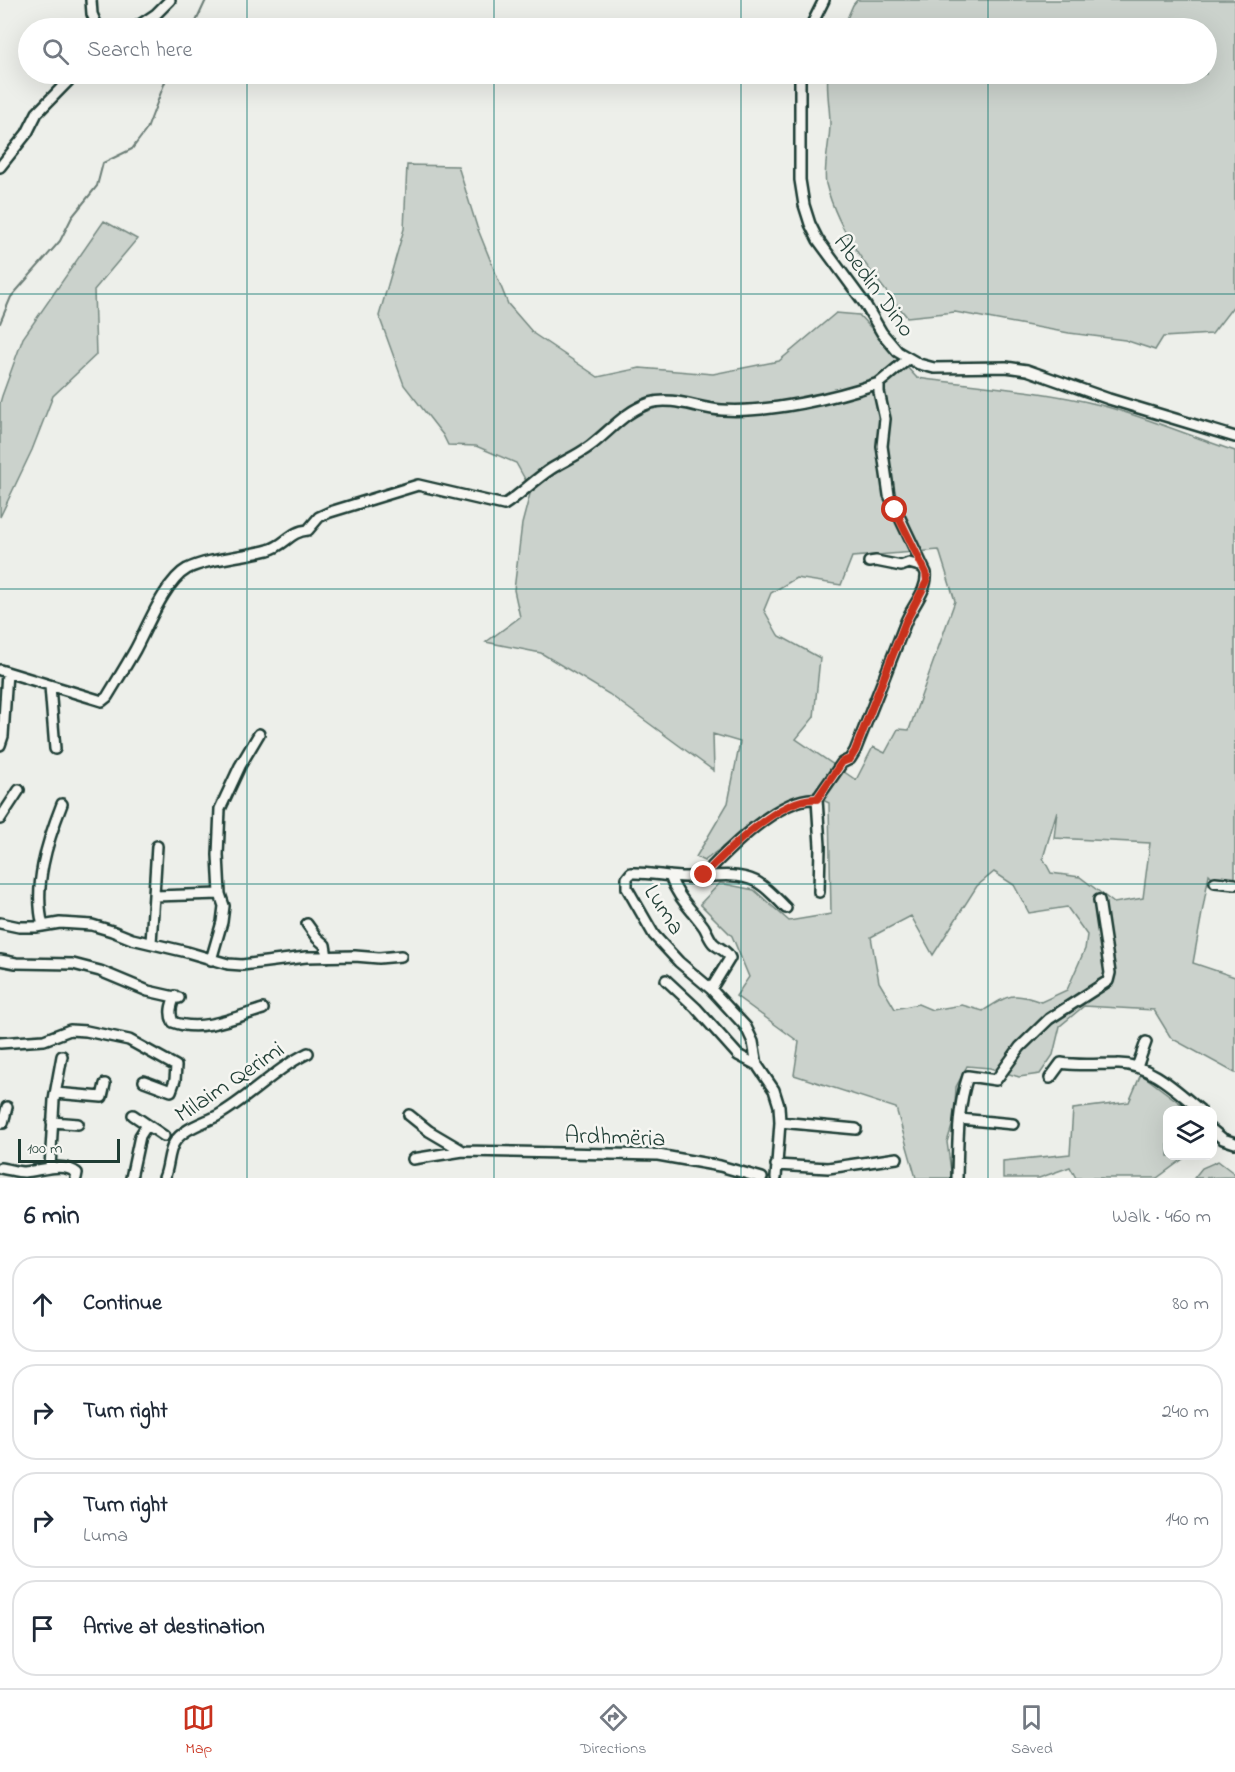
<!DOCTYPE html>
<meta charset="utf-8">
<style>
:root{--surface:#fff;--page:#f6f6f7;--text:#1f2937;--muted:#747a83;--line:#e0e1e3;--accent:#c8321e}
body{margin:0;font-family:"Indie Flower",sans-serif;background:var(--page);color:var(--text)}
.controls{position:absolute;right:18px;bottom:18px;display:grid;overflow:hidden;border-radius:12px;box-shadow:0 6px 24px #0002}
.controls button{width:54px;height:54px;display:grid;place-items:center;padding:0;border:0;border-bottom:2px solid var(--line);background:var(--surface);color:var(--text);font:30px sans-serif}
.scale{position:absolute;left:18px;bottom:15px;width:102px;box-sizing:border-box;padding-left:6px;border:3px solid #1f3d34;border-top:0;font-size:16px;line-height:21px;white-space:nowrap;color:#1f3d34;-webkit-text-stroke:4px #f6f6f2;paint-order:stroke}
.stop{position:absolute;width:18px;height:18px;margin:-14px;border:4px solid #c8321e;border-radius:50%;background:#fff}
.stop.end{background:#c8321e;border-color:#fff;box-shadow:0 2px 6px #0008}
.list{margin:0;padding:0;list-style:none}
h2{display:flex;justify-content:space-between;align-items:center;height:78px;margin:0;padding:0 24px;font-size:26px}
h2 small{font-size:20px;font-weight:400;color:var(--muted)}
.list li{display:grid;grid-template-columns:39px 1fr auto;gap:18px;align-items:center;box-sizing:border-box;height:96px;margin:0 12px 12px;padding:0 12px;border:2px solid var(--line);border-radius:24px}
.list b{display:block;font-size:22px;white-space:nowrap}
.list p{margin:0;font-size:20px;white-space:nowrap;color:var(--muted)}
.list em{font-size:20px;font-style:normal;color:var(--muted)}
.icon{flex:none;width:33px;height:33px;fill:none;stroke:currentColor;stroke-width:2;stroke-linecap:round;stroke-linejoin:round}
.map{position:relative;flex:none;width:1235px;height:1178px;overflow:hidden}
.search{position:absolute;background:var(--surface);box-shadow:0 6px 24px #0002;left:18px;right:18px;top:18px;height:66px;display:flex;align-items:center;gap:15px;box-sizing:border-box;padding:0 21px;border-radius:33px;color:var(--muted);font-size:22px}
.sheet{height:510px;background:var(--surface)}
nav{display:flex;justify-content:space-around;align-items:center;box-sizing:border-box;height:84px;border-top:2px solid var(--line);background:var(--surface);font-size:16px;color:var(--muted)}
nav a{display:grid;justify-items:center;gap:3px}
nav .on{color:var(--accent)}
.map>svg:first-child{display:block}
</style>
<div class="map">
<svg width="1235" height="1178" viewBox="0 0 1235 1178">
<rect width="100%" height="100%" fill="#edefea"/>
<filter id="ink" filterUnits="userSpaceOnUse"><feTurbulence type="fractalNoise" baseFrequency=".0167" numOctaves="2"/><feDisplacementMap in="SourceGraphic" scale="12" xChannelSelector="R" yChannelSelector="G"/><feConvolveMatrix kernelMatrix="1 2 1 2 8 2 1 2 1" color-interpolation-filters="sRGB"/></filter>
<g filter="url(#ink)">
<path fill="#cbd2cc" stroke="#758880" stroke-width="1.5" fill-rule="evenodd" d="M857,0H1235V304L1212,334L1163,337L1155,350L1125,340L1069,333L955,312L907,317C874,277 839,235 826,184C823,167 830,142 830,124C830,107 826,91 828,74H1206V28H843L853,5Z
M407,165L458,166L477,227L508,304L534,334L598,377L640,368L713,374L779,361L836,313L859,315L917,378C977,386 1040,390 1100,405C1146,417 1190,436 1235,451V883L1216,881L1209,874L1193,963L1235,977V1073L1171,1038L1154,1010L1084,1006L1060,1026L1053,1055L1040,1074L1019,1077L990,1068L967,1066L956,1087L954,1120L947,1142L952,1178H916L896,1108L794,1075L799,1042L736,996L749,977L732,936L700,904L720,883L754,890L789,921L831,914L829,803L811,794L777,805L704,861L696,857L728,803L740,742L713,734L714,771L609,694L541,653L486,642L520,617L514,590L522,524L531,490L516,463L476,446L448,445L443,435L404,385L379,316L404,229ZM939,550L955,601L909,730L898,729L885,753L873,747L856,780L796,739L814,717L820,658L778,635L764,610L771,593L796,578L841,585L852,557ZM1057,811L1054,838L1150,843L1143,898L1114,903L1080,877L1051,873L1043,858ZM994,872L1014,885L1029,913L1067,907L1087,935L1085,949L1067,990L1041,1002C1013,991 1008,995 983,1011L962,1005L932,1010L918,1004L895,1009L879,982L871,937L911,916L933,955L977,886Z
M104,221L137,239L94,290L96,355L53,396L32,450L0,517V403L2,396L23,338Z
M1141,1074L1189,1110H1168V1156H1187L1157,1178H1076L1070,1167L1039,1178H1003V1161L1070,1154L1073,1109L1129,1102Z
M1218,1161L1235,1174V1177L1194,1178L1202,1168Z"/>
<g fill="none" stroke-linecap="round" stroke-linejoin="round">
<path stroke="#6c7e77" stroke-width="2" d="M193,28L206,0
M0,323L11,297L60,241L72,217L97,186L103,163L132,149L147,129L168,74"/>
<g stroke="#1f3d34" stroke-width="14">
<path id="minor" d="M91,0L92,14L98,28
M135,28L156,14L170,0
M810,28L824,0
M800,74V180L804,205L810,224L818,240L865,304L882,333L898,352L919,364L934,368L1006,367L1027,370L1109,399L1235,437
M0,167L27,133L37,113L75,74
M869,562L876,561L901,566L909,563L923,567
M0,670L102,701L107,697C116,682 126,666 135,650C147,628 165,581 187,569C210,558 243,557 268,550C285,546 290,531 308,530L319,517L330,512L418,485L504,505C520,495 534,480 551,469C564,461 578,455 590,446C610,431 625,411 650,403C672,396 699,409 722,410C770,413 834,398 879,383
M50,686L55,749
M0,745L3,736L7,672
M817,799L842,763L850,759L855,751C872,708 889,666 905,624C911,607 928,591 926,573L889,495L882,446L885,419L879,392V383L908,359
M0,819L19,790
M704,875C727,851 781,795 817,799L820,846L819,892
M670,876C677,897 691,909 704,927C707,932 709,938 713,943C719,949 727,950 730,958L711,989
M1215,882L1235,884
M154,896L220,894
M0,923L19,927H36L60,923L92,925L112,931L132,939L187,952L228,964L242,965L306,957L355,956L379,958L401,956
M307,924L317,938L325,945L327,957
M43,926C33,886 47,842 62,804
M151,943L157,846
M0,960L16,963L73,964L100,971L148,991L179,998
M211,960L222,922L224,906L220,894L218,855L220,809L240,766L259,734
M666,980L696,1008L738,1055L757,1065
M175,996C171,1006 169,1013 173,1022C201,1033 236,1017 263,1009
M0,1043L44,1040L70,1030L86,1031L129,1040L176,1066L175,1080L171,1091L144,1081
M1137,1067L1146,1042
M1050,1078L1061,1063C1079,1066 1098,1064 1117,1064C1149,1063 1177,1091 1200,1110
M55,1093L102,1097L105,1084
M133,1115L164,1136
M409,1115L429,1131L463,1151
M960,1119L1013,1124
M52,1122L78,1124
M780,1122L856,1129
M0,1123H3L7,1107
M1212,1130L1223,1139L1235,1143
M413,1159L463,1151L658,1155L720,1166L762,1178
M776,1165L828,1168L897,1158
M50,1167L54,1100L62,1056
M0,1168C8,1169 17,1172 24,1172C41,1171 62,1161 77,1173L76,1178
M131,1178L140,1136L147,1125
M164,1178C169,1167 168,1153 174,1143C182,1129 203,1123 217,1116C249,1098 275,1069 308,1053
M776,1178L780,1122L779,1106L774,1090L757,1065L753,1042L746,1027L711,989L679,962L654,935L627,888V878L631,873C649,872 667,877 686,877C707,878 734,871 755,881C766,886 777,899 786,908
M957,1178C958,1144 957,1108 968,1076L996,1080L1020,1047L1049,1019L1108,981L1110,973L1099,900"/>
</g>
<use href="#minor" stroke="#f6f6f2" stroke-width="9"/>
</g>
</g>
<g fill="none" stroke-linecap="round" stroke-linejoin="round" filter="url(#ink)">
<path stroke="#c8321e" stroke-width="8" d="M704,875C727,851 782,796 817,799L842,762L850,759L855,751L906,621L927,581L926,573L895,510"/>
</g>
<path fill="none" stroke="#0f766e" stroke-width="1.5" stroke-opacity="0.55" d="M247,0V28M494,0V28M741,0V28M988,0V28M247,74V1178M494,74V1178M741,74V1178M988,74V1178M0,294H1235M0,589H1235M0,884H1235"/>
<g text-anchor="middle" stroke-width="5" stroke-linejoin="round" paint-order="stroke">
<g font-size="24" fill="#1f3d34" stroke="#f6f6f2">
<text transform="translate(875 285) rotate(54)" y="8">Abedin Dino</text>
<text transform="translate(665 909) rotate(57)" y="8">Luma</text>
<text transform="translate(229 1081) rotate(-34)" y="8">Milaim Qerimi</text>
<text transform="translate(615 1136) rotate(2)" y="8">Ardhmëria</text>
</g>
</g>
</svg>
<div class="controls">
<button><svg class="icon" aria-label="layers" viewBox="0 0 24 24"><path d="M12 4l9 5-9 5-9-5zM3 14l9 5 9-5"/></svg></button>
</div>
<div class="scale">100 m</div>
<div class="stop" style="left:895px;top:510px"></div>
<div class="stop end" style="left:704px;top:875px"></div>
<div class="search"><svg class="icon" aria-label="search" viewBox="0 0 24 24"><circle cx="10" cy="10" r="6"/><path d="M15 15l6 6"/></svg>Search here</div>
</div>
<section class="sheet">
<h2>6 min<small>Walk · 460 m</small></h2>
<ul class="list">
<li><svg class="icon" aria-label="ahead" viewBox="0 0 24 24"><path d="M12 20V5M6 11l6-6 6 6"/></svg><div><b>Continue</b></div><em>80 m</em></li>
<li><svg class="icon" aria-label="right" viewBox="0 0 24 24"><path d="M7 20v-9h11M14 6l5 5-5 5"/></svg><div><b>Turn right</b></div><em>240 m</em></li>
<li><svg class="icon" aria-label="right" viewBox="0 0 24 24"><path d="M7 20v-9h11M14 6l5 5-5 5"/></svg><div><b>Turn right</b><p>Luma</p></div><em>140 m</em></li>
<li><svg class="icon" aria-label="arrive" viewBox="0 0 24 24"><path d="M6 21V4h12l-3 4 3 4H6"/></svg><div><b>Arrive at destination</b></div></li>
</ul>
</section>
<nav>
<a class="on"><svg class="icon" aria-label="map" viewBox="0 0 24 24"><path d="M3 6l6-2 6 2 6-2v14l-6 2-6-2-6 2zM9 4v14M15 6v14"/></svg>Map</a>
<a><svg class="icon" aria-label="directions" viewBox="0 0 24 24"><path d="M12 3l9 9-9 9-9-9zM9 14v-3h6M13 9l2 2-2 2"/></svg>Directions</a>
<a><svg class="icon" aria-label="saved" viewBox="0 0 24 24"><path d="M7 4h10v16l-5-4-5 4z"/></svg>Saved</a>
</nav>
